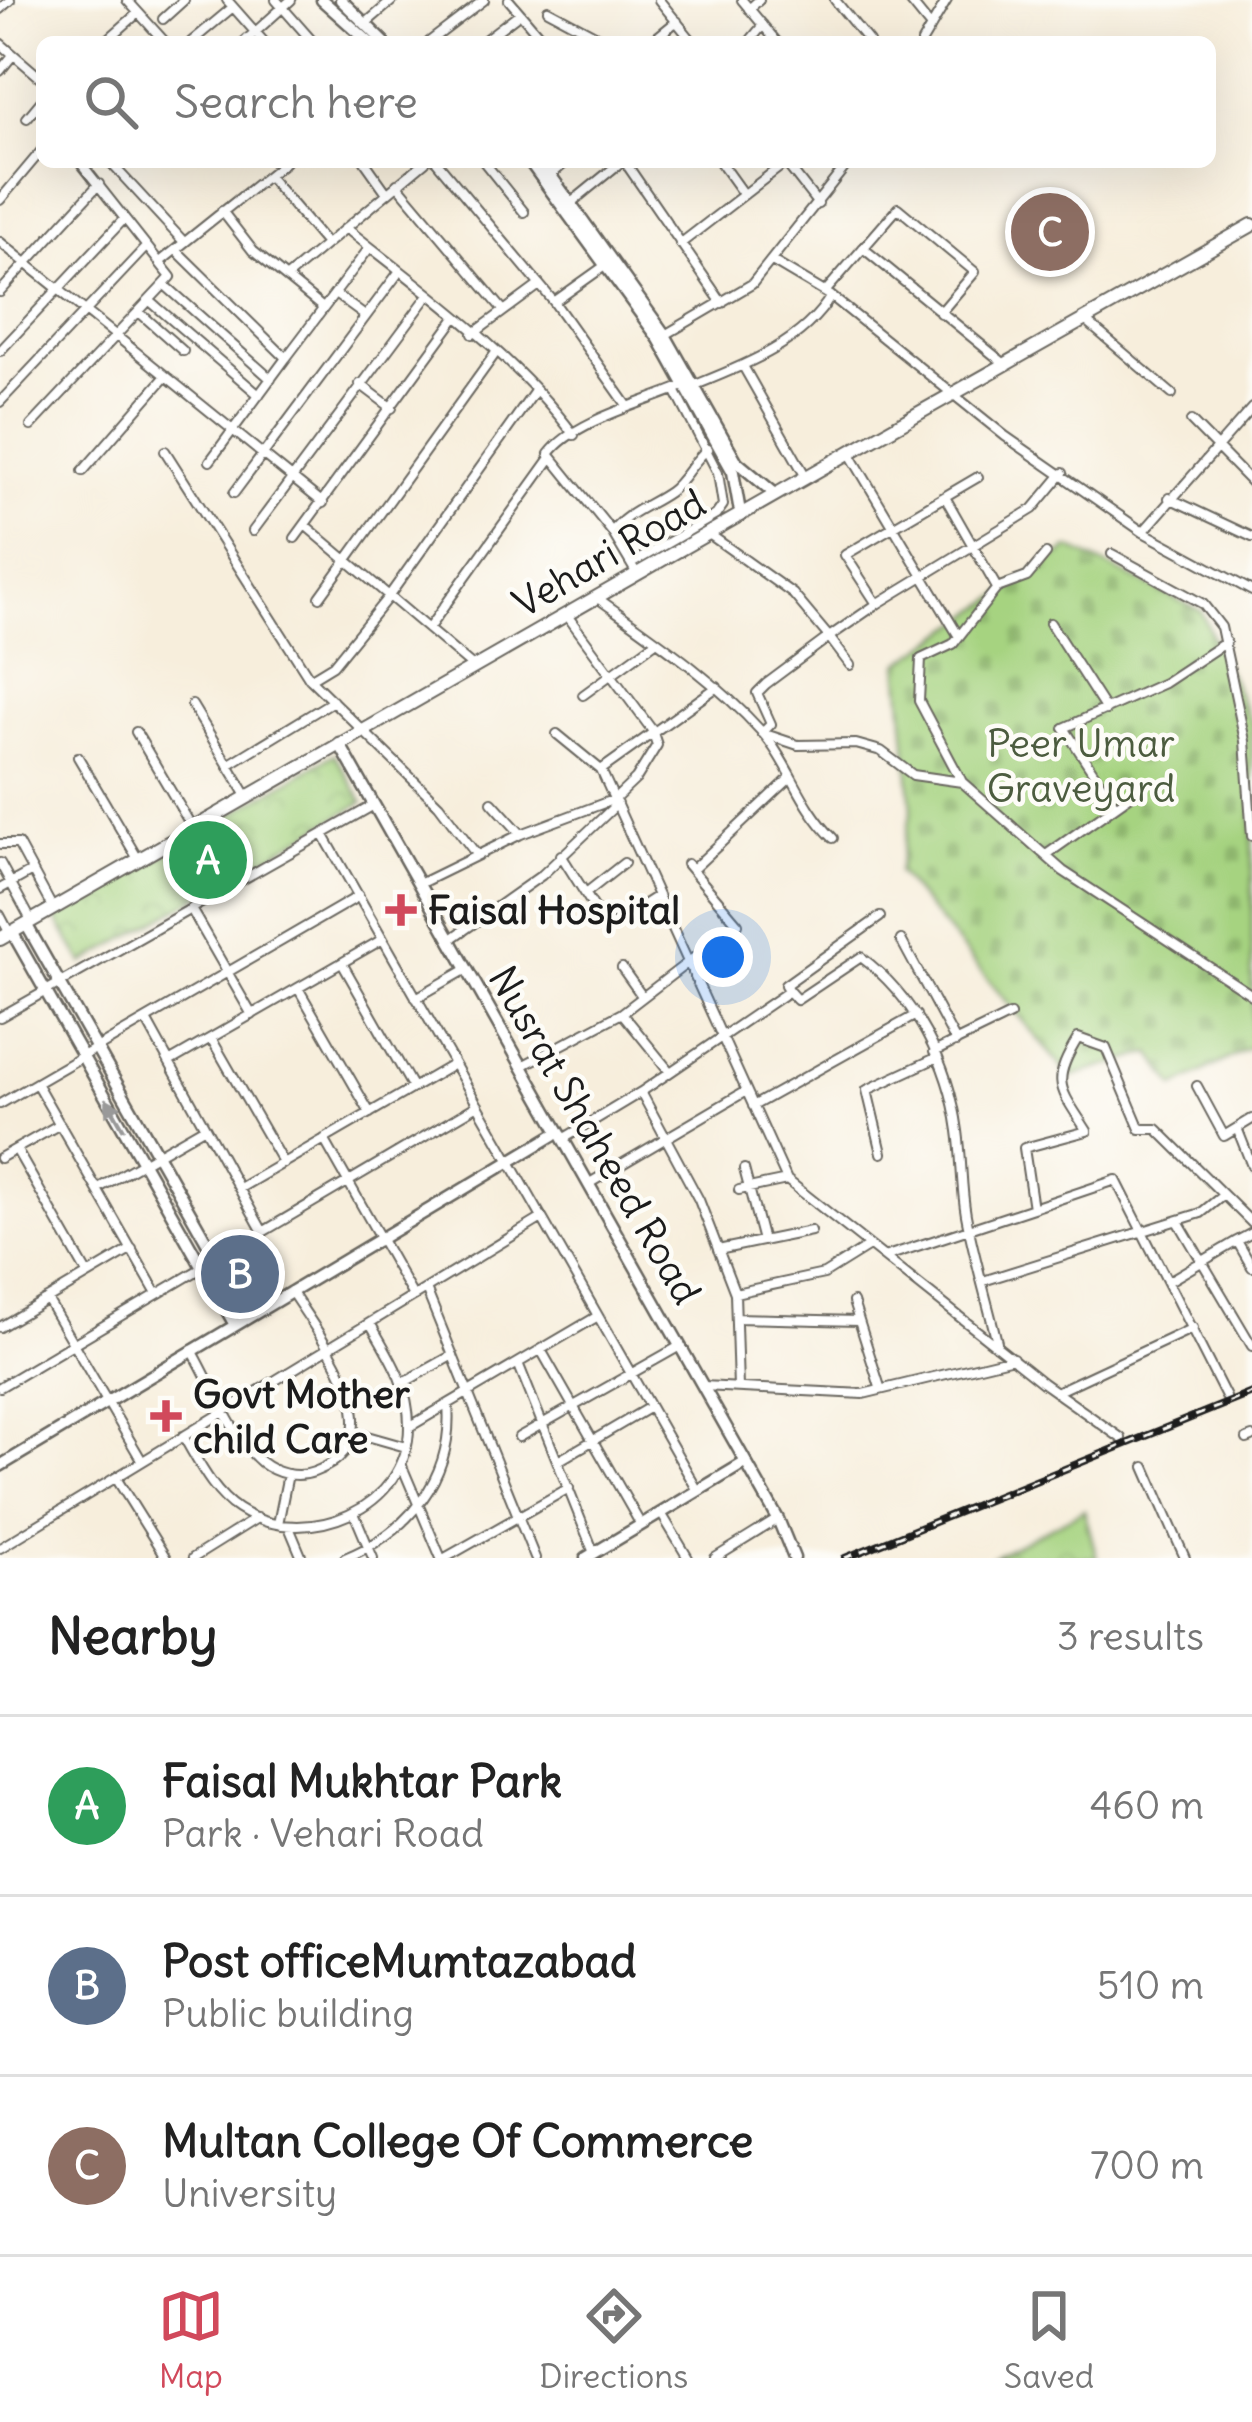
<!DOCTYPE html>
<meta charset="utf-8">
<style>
:root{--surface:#fff;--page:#f2f2f2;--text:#222;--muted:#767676;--line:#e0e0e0;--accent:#d1495b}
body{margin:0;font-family:Delius,sans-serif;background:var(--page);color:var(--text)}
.you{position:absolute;left:723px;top:957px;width:42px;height:42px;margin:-30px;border:9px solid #fff;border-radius:50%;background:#1a73e8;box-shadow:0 0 0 18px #1a73e833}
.badge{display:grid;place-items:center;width:78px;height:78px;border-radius:50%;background:var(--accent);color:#fff;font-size:39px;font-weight:700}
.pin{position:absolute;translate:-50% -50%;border:6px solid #fff;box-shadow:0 3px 12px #0006}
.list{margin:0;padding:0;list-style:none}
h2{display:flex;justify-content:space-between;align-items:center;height:156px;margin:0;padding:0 48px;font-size:51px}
h2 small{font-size:39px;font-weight:400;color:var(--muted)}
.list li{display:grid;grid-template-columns:78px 1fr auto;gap:36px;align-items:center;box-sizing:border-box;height:180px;padding:0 48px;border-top:3px solid var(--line)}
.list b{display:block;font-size:45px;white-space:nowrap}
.list p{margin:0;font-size:39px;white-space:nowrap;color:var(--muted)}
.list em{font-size:39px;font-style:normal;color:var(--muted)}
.icon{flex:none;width:66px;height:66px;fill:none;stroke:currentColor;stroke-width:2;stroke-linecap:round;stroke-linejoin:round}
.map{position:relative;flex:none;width:1252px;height:1558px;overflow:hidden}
.search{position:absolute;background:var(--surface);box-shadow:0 12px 48px #0002;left:36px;right:36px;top:36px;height:132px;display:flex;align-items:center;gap:30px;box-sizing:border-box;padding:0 42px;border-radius:18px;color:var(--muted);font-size:45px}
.sheet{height:696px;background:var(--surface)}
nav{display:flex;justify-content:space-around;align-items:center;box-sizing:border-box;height:168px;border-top:3px solid var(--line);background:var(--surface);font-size:33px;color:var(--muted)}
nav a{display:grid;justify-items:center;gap:6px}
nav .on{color:var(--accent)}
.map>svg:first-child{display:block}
</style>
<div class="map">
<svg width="1252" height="1558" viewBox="0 0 1252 1558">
<defs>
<pattern id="cemetery-stones" width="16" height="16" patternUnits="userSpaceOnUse" patternTransform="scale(3)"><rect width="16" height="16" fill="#a6d380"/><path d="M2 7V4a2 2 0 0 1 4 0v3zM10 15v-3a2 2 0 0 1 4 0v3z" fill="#8eb56e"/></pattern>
<pattern id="park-crowns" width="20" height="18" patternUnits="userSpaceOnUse" patternTransform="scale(3)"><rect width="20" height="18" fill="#a6d380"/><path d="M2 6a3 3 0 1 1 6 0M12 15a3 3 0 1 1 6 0" fill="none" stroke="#8eb56e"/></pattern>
</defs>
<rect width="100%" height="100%" fill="#fdfcf7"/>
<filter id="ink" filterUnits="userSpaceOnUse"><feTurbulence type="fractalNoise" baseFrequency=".00833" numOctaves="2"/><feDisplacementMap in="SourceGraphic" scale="24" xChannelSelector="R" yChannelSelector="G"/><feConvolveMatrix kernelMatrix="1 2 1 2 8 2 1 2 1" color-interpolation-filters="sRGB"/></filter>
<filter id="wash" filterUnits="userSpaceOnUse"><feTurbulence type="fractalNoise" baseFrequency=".004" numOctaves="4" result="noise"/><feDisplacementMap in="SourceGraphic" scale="48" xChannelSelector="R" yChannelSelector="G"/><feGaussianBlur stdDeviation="2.7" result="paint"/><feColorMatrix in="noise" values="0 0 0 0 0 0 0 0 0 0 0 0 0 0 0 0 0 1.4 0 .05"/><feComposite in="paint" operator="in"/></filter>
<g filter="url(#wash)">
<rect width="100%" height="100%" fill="#f7eedc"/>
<path fill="url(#cemetery-stones)" stroke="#61784e" stroke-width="3" d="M1070,548L1201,611L1252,725V1046L1175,1087L1151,1053L1070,1077L898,872L912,810L899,664Z"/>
<path fill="url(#park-crowns)" stroke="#61784e" stroke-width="3" d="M334,754L363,802L83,963L56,918Z
M1084,1510L1097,1558H991Z"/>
</g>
<g filter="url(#ink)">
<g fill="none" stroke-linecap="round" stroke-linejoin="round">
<g stroke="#69665f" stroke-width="12">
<path id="street" d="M127,0L165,42
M227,0L264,42
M276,0L313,42
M509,0L545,42
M659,0L693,42
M742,0L777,42
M835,0L869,42
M909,0L931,27
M0,9L10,0
M749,9L759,0
M548,10L608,42
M163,19L184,0
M365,24L393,0
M105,42L138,13
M191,42L233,7
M244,42L291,0
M429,42L484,0
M482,42L520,13
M651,42L677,21
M749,42L763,25
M922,42L947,0
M0,43L42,79
M0,71L13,55
M27,118L42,100
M110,162L184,242
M365,162L387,193
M437,162L554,302L627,405
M484,162L524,212
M625,162L722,303
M720,162L743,194
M786,163L818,204
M551,175L566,162
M268,176L326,244
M397,184L504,311
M0,200L42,150
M572,202L621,162
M222,211L253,251L323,308
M346,228C424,290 515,355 574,435
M0,242L323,503
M680,244L785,163
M863,248L1006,365
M176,250L286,358L210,461
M772,261L831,296L1005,436L1143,532L1252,591
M160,262L285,162
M287,277L425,162
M165,285L271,379
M0,292L99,184
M825,292L898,208L975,272L940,313
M335,294L365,316
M150,301L259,395
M554,302L606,265
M139,312L183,351
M1086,321L1172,394
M473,334L538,286
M665,335L752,284L849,162
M0,351L124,219
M286,358L370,247
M743,366L806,477
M360,384L392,408
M693,386C743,366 802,344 831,296
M0,402L146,247
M1191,421L1252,483
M31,426L171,277L80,162
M165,451L310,679L439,805L476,854
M850,454L958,635
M83,471L166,376
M234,493L399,272
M945,497L997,588
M1169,498L1252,537
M305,525L472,666
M253,531L428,296
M612,532C627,512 649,506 669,492C684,482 692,461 708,449
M1143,532L1252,408
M709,534L793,594L829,637L877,604L845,555L978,477
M295,538L455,319
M1112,554L1203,604L1221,627L1245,741L1252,836
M631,564L716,515L723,505L718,473L675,390
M637,574L612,532L549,454C575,419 649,402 688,384
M320,597L495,354
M596,597C653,638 713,678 761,731C790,764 800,806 833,838
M877,604L1033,509L1063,473
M1050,623L1106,710
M428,629L550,459
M850,665L829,637L766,684L757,693L771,724L762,733L798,745L856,744L881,751L913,775L962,782L1063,871L1252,995
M310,679L333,665L389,596L535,391
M583,695L657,641
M192,705L247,796
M136,732L192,827
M557,734L601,770L787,1180L1043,1383L1121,1438
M78,757L138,859
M228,765L333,701
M601,770L717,687
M961,780L919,701L921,659L953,644L997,588L1027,577L1046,554
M492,802L521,834
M1115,805L1064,728L1164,683L1226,642
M323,834L698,1491
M0,844H18L52,907
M561,855L607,928L657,896
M1046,855L1134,793
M0,863L31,920
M692,870L789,779
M419,884L521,834L615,799L636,779L657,745L652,730L566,614
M0,889L32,871
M586,893L624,863
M191,909L252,1015
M0,915L9,932
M450,940L542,875L617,804
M901,940L956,1042
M342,963L413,1088
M622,968L642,996
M298,988L370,1113
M789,991L797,1000L861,957C915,997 949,1064 958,1131C962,1159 961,1187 966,1215C974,1257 987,1300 997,1342
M416,998L467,969
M0,1017L374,805
M146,1020L263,1232
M211,1038L283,1163
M934,1052L1010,1015
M169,1062L383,939
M522,1066L622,1013
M670,1072L622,1013L738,924L687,864
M36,1083L157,1294
M1197,1086L1224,1136L1252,1119
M0,1104L359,896
M753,1106L916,1015
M1237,1128L1252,1166
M324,1139L413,1296
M563,1139L641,1092
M16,1149L88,1275
M882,1153L867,1090L936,1058
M0,1158L60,1124
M744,1169L763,1241
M588,1184L746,1091
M240,1188L454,1064
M97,1189L205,1127
M739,1190L787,1180
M1033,1208L1116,1180L1226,1397
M1178,1221L1252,1346
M1252,1233L1237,1241L1252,1267
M718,1250L811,1231
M884,1257L1033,1208L1024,1148L1087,1131C1060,1088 1050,1084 1078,1038L1106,1048L1140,1129H1157L1252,1223
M983,1281L1201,1213L1222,1196
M1169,1281L1237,1241
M426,1289L535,1558
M735,1293L824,1274L869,1246
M47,1299L142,1461
M853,1302L880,1387
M736,1318L858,1321
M0,1327L132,1249
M192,1350C212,1384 231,1437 261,1462C275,1473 296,1479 314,1472C403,1439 320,1337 291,1291
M541,1350L641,1525
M518,1363L594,1553
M403,1383L453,1355
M703,1386L863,1394L1013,1358
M0,1387L478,1105
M738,1388L735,1293L699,1200L641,1092L789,991L785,985L880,917
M1056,1392L1193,1328
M409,1427L598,1316
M353,1432L406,1447
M183,1436C198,1461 213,1493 238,1509C305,1552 410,1509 409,1425C409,1385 389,1356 370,1323
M519,1437L680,1346
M1247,1439L1252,1437
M558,1461L650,1407
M402,1466L441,1558
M1145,1467L1185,1558
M116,1478L166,1558
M354,1513L373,1558
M661,1513L688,1558
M278,1524L288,1474
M289,1527L302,1558
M0,1548L542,1218
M193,1558L257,1518
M345,1558C409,1532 454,1477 448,1405
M445,1558L569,1488
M715,1558L778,1519"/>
</g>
<g stroke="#69665f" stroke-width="15">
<path id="secondary" d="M322,0L369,42
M341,0L384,42
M530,162L659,339L733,472L740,512
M541,162L665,335L737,462L774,493
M339,743L778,1519L794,1558
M26,924L249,1316
M12,932L235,1325
M0,1466L559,1132
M586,1558L746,1462"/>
</g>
<g stroke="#69665f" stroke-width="16">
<path id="primary" d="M0,939C417,699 833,460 1252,225"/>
</g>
<use href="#street" stroke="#fff" stroke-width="8"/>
<use href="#secondary" stroke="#fff" stroke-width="10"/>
<use href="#primary" stroke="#fff" stroke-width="12"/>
<g stroke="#1c1c1c" stroke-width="8">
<path id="rail" d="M845,1558L1252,1393"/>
</g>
<use href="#rail" stroke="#fdfcf7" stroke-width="3" stroke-dasharray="9" stroke-linecap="butt"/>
</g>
<defs><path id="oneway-solid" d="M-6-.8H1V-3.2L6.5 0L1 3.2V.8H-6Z" transform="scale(3)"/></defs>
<use fill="#999" href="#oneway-solid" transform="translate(115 1114) rotate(-120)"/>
</g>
<g fill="#d1495b" stroke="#fdfcf7" stroke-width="4.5">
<path d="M395 892h12v12h12v12h-12v12h-12v-12h-12v-12h12z"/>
<path d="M160 1398h12v12h12v12h-12v12h-12v-12h-12v-12h12z"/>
</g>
<g text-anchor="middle" stroke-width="9" stroke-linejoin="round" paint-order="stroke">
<g font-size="39" fill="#1c1c1c" stroke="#fdfcf7">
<text transform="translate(609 553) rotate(-30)" y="14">Vehari Road</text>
<text transform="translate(595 1135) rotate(60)" y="14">Nusrat Shaheed Road</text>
</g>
<g font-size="39" fill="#4c5c3f" stroke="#fdfcf7">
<text x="1081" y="757">Peer Umar<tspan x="1081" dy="45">Graveyard</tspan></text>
</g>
<g font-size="39" font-weight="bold" fill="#1c1c1c" stroke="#fdfcf7" text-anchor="start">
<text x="428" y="924">Faisal Hospital</text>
<text x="193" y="1408">Govt Mother<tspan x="193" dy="45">child Care</tspan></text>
</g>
</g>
</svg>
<div class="you"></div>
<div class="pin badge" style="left:208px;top:860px;background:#2e9e5b">A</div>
<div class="pin badge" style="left:240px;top:1274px;background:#5c6f8a">B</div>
<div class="pin badge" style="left:1050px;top:232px;background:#8d6e63">C</div>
<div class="search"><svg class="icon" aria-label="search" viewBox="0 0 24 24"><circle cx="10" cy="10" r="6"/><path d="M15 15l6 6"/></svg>Search here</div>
</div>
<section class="sheet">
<h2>Nearby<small>3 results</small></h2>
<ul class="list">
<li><span class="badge" style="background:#2e9e5b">A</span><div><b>Faisal Mukhtar Park</b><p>Park · Vehari Road</p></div><em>460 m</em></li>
<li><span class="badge" style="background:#5c6f8a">B</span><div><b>Post officeMumtazabad</b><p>Public building</p></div><em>510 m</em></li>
<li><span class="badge" style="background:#8d6e63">C</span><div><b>Multan College Of Commerce</b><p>University</p></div><em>700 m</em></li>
</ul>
</section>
<nav>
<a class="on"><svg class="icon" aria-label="map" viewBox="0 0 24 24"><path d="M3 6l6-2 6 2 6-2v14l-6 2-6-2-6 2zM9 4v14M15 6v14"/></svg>Map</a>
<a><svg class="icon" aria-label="directions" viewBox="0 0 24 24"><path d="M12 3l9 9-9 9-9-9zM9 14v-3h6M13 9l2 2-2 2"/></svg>Directions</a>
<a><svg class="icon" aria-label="saved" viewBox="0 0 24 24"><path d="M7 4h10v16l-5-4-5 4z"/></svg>Saved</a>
</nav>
